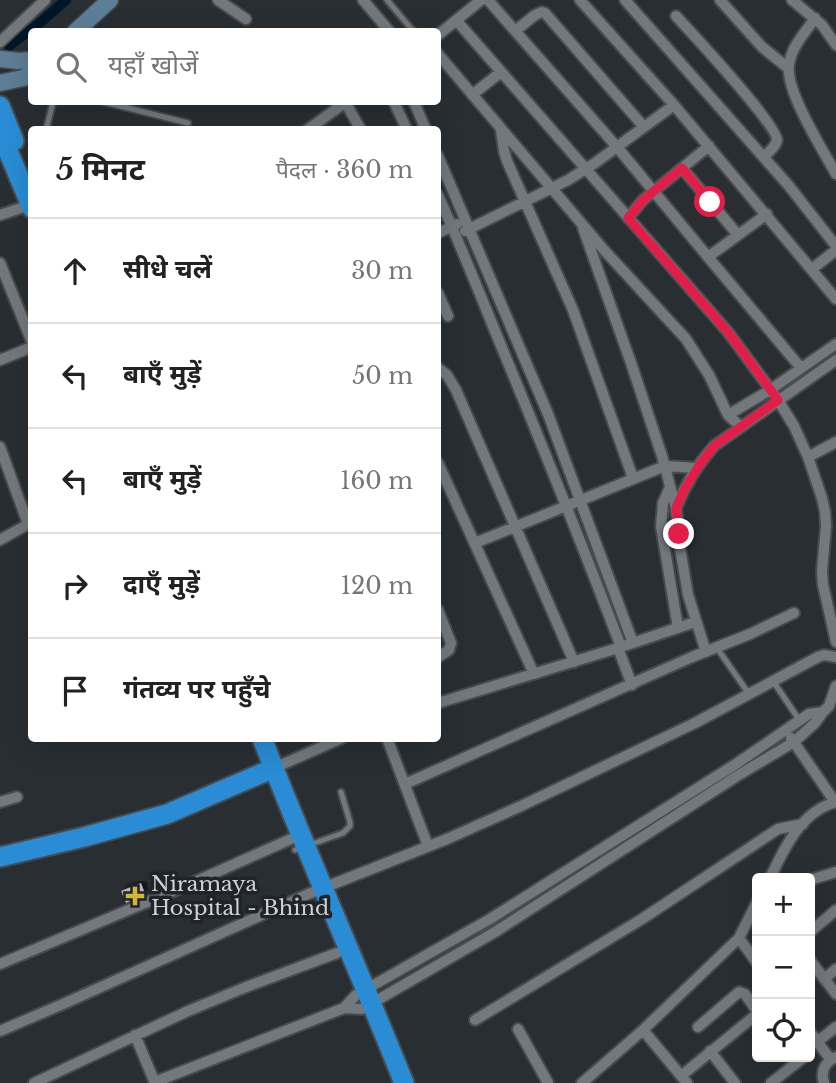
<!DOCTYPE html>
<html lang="hi">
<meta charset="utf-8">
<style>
:root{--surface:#fff;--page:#f2f2f2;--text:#222;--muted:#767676;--line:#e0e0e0}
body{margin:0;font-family:"Libre Baskerville","Noto Sans Devanagari",serif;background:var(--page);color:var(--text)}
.controls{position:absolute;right:21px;bottom:21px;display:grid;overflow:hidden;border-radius:7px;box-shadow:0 7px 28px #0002}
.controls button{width:63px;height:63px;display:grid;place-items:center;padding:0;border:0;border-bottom:2px solid var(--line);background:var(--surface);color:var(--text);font:35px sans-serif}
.stop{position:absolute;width:21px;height:21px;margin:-16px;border:5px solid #e11d48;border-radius:50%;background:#fff}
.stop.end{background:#e11d48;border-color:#fff;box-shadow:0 2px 7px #0008}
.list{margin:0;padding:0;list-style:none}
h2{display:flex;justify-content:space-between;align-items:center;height:91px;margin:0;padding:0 28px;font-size:30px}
h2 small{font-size:23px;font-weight:400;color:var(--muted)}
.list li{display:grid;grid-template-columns:46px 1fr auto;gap:21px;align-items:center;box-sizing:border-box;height:105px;padding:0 28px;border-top:2px solid var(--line)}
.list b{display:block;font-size:26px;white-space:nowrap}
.list em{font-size:23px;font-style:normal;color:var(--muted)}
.icon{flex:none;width:38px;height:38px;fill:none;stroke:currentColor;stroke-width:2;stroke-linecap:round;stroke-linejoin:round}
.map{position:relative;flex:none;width:836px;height:1083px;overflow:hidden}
.search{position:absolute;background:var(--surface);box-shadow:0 7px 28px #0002;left:28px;top:28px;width:413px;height:77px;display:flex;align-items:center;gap:18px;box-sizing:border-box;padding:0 24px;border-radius:7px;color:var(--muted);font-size:26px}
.panel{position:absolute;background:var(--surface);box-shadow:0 7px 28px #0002;left:28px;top:126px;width:413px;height:616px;border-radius:7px}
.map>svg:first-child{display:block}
</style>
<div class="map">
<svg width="836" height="1083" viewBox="0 0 836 1083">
<defs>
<pattern id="building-cross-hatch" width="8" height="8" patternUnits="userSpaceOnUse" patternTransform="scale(1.75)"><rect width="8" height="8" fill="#b3b9be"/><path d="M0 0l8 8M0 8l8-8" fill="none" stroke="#969a9e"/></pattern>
<filter id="shadow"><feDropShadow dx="4" dy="-4" stdDeviation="2" flood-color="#0009"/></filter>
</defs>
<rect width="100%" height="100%" fill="#292e32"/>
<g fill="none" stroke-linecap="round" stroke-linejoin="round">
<path stroke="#011628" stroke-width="10" d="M9,46L41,22L66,0"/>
</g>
<path fill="url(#building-cross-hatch)" filter="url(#shadow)" d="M141,883L145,894L126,903L121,891Z"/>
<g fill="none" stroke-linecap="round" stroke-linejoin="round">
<g stroke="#474b4e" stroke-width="9">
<path id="lane" d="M387,0L414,32
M104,102L188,123
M46,130L53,102
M717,648L749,694
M773,681L800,721
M295,850L343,833L350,826V822L341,792"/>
</g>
<g stroke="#474b4e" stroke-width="14">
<path id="street" d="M218,0L246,19
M363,0L390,32
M488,0L617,147L708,257L801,368
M580,0L674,105L836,299
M625,0L789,186L836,246
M720,0L762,47L788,68
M792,0L822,25L836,45
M545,13L644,127
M676,16C690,31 778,126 777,140C776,147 768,152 764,157
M815,18C805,33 791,47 789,65C785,91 823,150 836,174
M456,20L728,332L776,397L794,426L808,457L822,498L825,512L826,526L822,571L823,585L836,642
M515,31L535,15L542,12
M438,35L481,0
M0,42L45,0
M438,54L604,250L686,339L709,375L728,415L740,426
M472,95L501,72
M345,102L361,130
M394,102L407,130
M414,102L426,130
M307,130L346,102
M501,131L504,151L507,161L573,310L633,478
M438,156L548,414L633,643
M682,168L738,235
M438,195C461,246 481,297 502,348C543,447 583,547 621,647
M0,215L30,205
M628,218L643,200L709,146
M583,228L630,360L662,456L676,508L680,548L688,595L706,652
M465,231L568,180L595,163L674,105
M438,233L457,224
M708,257L767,214
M0,263L32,342
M812,269L836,250
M438,293L448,316
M0,360L32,347
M438,368L447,375L456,390L574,662
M728,415L770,390L836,344
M0,447L28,524
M808,457L836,442
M438,463L534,674
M670,487L663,503L661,526L678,628
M676,508C685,485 698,464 714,446L836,360
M0,540L32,522
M475,543L665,466L697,468
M438,610L451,643L449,650L438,657
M618,648L632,685
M438,703L618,648L695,622
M387,738L428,846
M791,738L835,802
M274,768L342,738
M405,784L692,657L750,634L794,613
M0,802L17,797
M770,878C784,849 801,811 836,802
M813,879L836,872
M810,932L836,910
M739,938L757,902
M810,960L836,994
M0,964L183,887L291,839
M824,979L836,969
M344,1008L362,1009L495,932L737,776L794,742L815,723L823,712L829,706L836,686
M475,1020L642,919L778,829L803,824
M698,1027L739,992L745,994L757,1011
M518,1029L548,1083
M643,1030L687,1083
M0,1031L63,1004L313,892L447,839L521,806L695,723L818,657L824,655L836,657
M810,1032L831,1060
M135,1035L155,1083
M817,1042L836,1027
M710,1051L735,1083
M681,1076L757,1014
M155,1082L344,1008L356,995L490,919L736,764L809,714L823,712
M34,1083L188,1011L246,987L337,953
M582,1083L643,1030L739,938L757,963
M771,1083L804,1057
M824,1083C820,1071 825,1062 836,1057"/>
</g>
<g stroke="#474b4e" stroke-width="19">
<path id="secondary" d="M75,32L110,0
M0,59L19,61L32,60
M0,83L23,78L32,73"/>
</g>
<g stroke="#474b4e" stroke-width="23">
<path id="highway" d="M0,106L14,141
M0,132L32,208
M262,738C307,854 358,968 404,1083
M0,857L84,837L167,814L274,768"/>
</g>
<use href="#lane" stroke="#73787d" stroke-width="5"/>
<use href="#street" stroke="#73787d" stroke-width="10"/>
<use href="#secondary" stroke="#5d7e97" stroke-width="16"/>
<use href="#highway" stroke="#298cd4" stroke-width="19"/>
</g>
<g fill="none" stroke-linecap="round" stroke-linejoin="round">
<path stroke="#e11d48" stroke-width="9" d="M679,534L676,508L684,490L700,464L714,446L778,400L728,332L628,218L643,200L682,168L710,202"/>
</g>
<path fill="#d3b635" stroke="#202428" stroke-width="2.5" d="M131.5 885.5h7v7h7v7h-7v7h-7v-7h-7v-7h7z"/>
<g text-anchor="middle" stroke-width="7" stroke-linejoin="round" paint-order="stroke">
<g font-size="21" fill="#cfd2d5" stroke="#202428" text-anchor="start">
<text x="151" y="891">Niramaya<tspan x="151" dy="24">Hospital - Bhind</tspan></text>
</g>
</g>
</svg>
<div class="controls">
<button>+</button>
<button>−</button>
<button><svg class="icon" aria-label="locate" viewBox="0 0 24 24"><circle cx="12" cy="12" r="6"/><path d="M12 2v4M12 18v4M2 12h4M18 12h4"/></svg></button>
</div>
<div class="stop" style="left:710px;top:202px"></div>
<div class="stop end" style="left:679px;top:534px"></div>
<div class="search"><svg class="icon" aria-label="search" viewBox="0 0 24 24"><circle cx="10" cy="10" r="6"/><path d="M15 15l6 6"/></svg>यहाँ खोजें</div>
<section class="panel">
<h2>5 मिनट<small>पैदल · 360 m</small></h2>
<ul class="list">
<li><svg class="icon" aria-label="ahead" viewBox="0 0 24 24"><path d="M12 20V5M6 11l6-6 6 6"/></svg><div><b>सीधे चलें</b></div><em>30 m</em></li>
<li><svg class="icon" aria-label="left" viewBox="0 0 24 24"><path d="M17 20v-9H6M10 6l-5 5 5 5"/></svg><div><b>बाएँ मुड़ें</b></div><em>50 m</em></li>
<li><svg class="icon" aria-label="left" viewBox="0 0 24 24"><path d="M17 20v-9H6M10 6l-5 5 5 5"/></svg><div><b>बाएँ मुड़ें</b></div><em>160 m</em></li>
<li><svg class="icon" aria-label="right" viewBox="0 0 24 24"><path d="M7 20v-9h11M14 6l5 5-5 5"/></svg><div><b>दाएँ मुड़ें</b></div><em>120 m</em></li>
<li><svg class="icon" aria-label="arrive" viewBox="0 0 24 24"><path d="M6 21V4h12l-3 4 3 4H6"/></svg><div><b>गंतव्य पर पहुँचे</b></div></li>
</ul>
</section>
</div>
